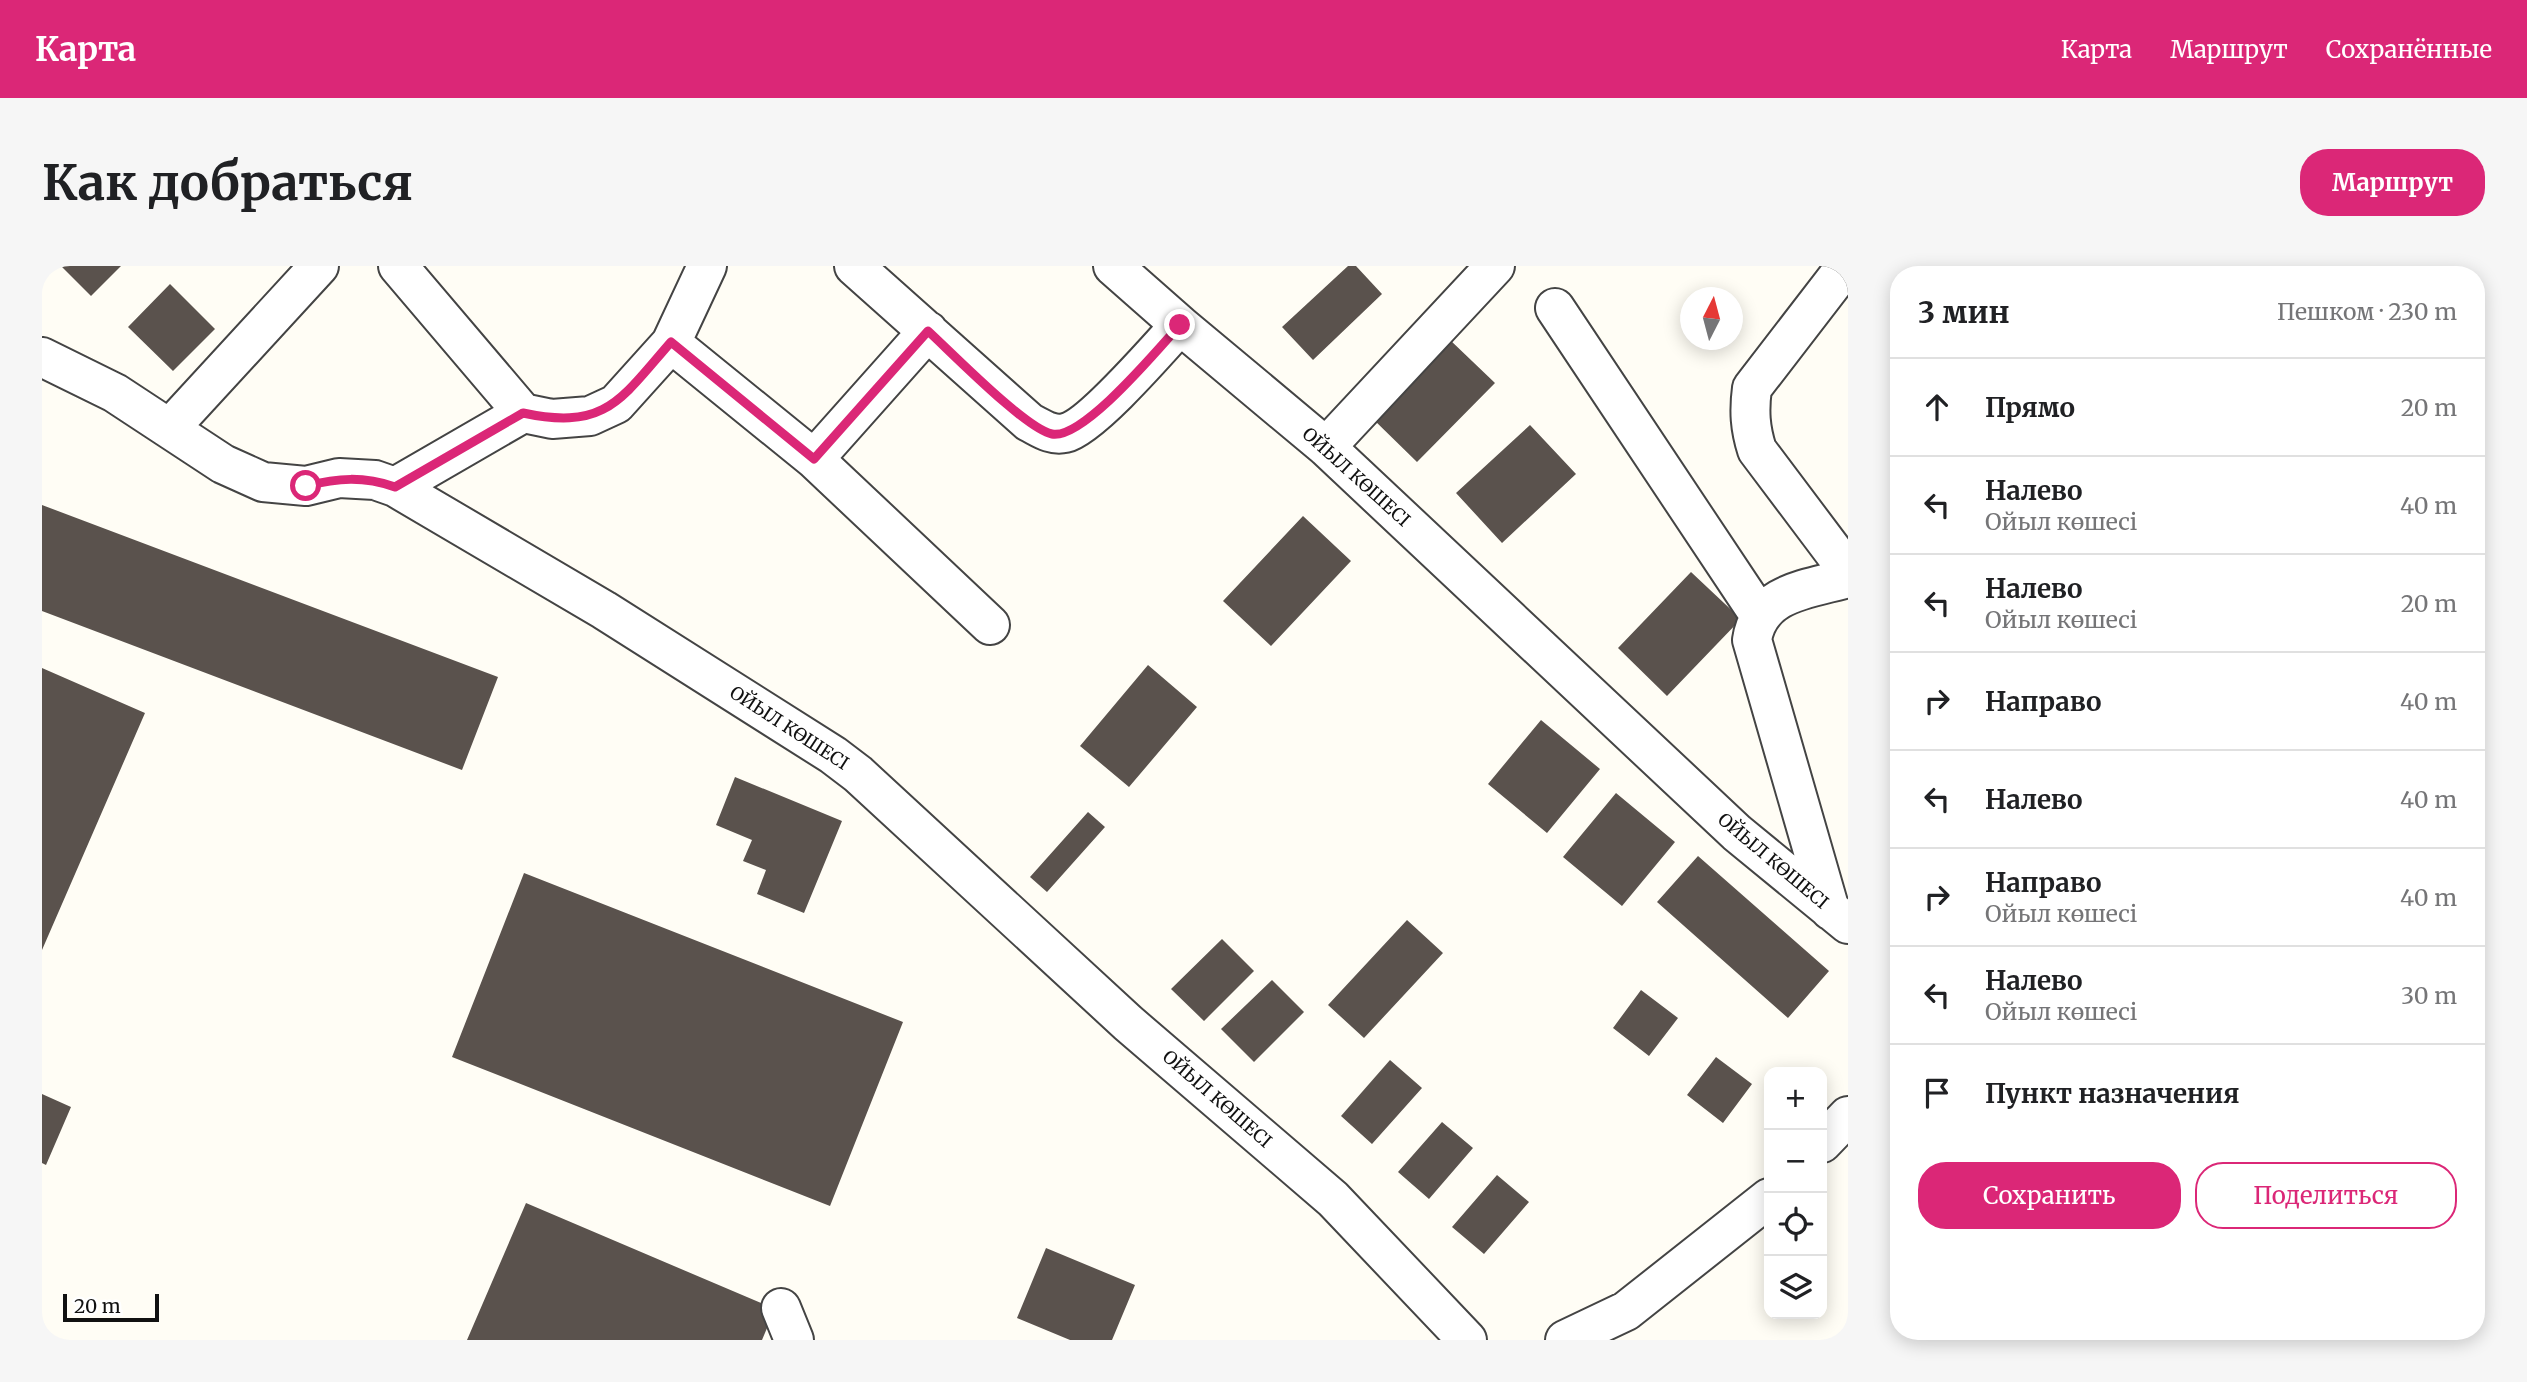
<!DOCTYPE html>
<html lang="ru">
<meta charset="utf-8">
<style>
:root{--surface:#fff;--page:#f6f6f6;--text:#202124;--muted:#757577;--line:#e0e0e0;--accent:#db2777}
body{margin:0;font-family:Merriweather,serif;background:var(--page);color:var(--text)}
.controls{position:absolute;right:21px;bottom:21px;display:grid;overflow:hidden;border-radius:14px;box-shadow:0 4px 18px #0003}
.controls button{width:63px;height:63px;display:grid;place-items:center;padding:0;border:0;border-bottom:2px solid var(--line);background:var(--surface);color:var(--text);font:35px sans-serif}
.compass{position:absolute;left:1638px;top:21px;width:63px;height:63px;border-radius:50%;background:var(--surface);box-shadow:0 4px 18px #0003;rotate:6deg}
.scale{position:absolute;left:21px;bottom:18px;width:96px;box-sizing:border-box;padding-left:7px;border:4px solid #111;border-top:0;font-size:19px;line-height:24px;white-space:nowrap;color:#111;-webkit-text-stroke:5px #fff;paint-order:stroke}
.stop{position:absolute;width:21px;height:21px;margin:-16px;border:5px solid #db2777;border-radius:50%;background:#fff}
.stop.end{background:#db2777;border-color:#fff;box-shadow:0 2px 7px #0008}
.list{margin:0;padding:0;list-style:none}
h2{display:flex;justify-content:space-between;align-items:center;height:91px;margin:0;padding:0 28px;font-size:30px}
h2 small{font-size:23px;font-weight:400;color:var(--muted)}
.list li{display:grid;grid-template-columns:46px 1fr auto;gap:21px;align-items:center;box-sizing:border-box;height:98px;padding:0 28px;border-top:2px solid var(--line)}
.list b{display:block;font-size:26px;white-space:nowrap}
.list p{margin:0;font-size:23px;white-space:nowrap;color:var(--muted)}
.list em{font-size:23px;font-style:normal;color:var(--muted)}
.actions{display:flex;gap:14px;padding:21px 28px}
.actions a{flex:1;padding:16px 0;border:2px solid var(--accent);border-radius:28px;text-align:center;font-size:24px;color:var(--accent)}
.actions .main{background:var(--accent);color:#fff}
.icon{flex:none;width:38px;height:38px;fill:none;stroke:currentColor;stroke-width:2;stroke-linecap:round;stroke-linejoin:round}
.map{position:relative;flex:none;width:1806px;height:1074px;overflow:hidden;border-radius:28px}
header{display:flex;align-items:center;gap:42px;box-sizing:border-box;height:98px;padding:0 35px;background:var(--accent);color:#fff}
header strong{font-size:33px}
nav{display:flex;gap:38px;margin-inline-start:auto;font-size:24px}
.intro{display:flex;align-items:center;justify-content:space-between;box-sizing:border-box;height:168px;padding:0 42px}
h1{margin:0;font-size:49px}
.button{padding:18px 32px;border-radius:28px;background:var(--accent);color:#fff;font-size:24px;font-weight:700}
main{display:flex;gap:42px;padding:0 42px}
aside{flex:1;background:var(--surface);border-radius:28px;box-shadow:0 4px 18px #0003}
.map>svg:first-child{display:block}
</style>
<header>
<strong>Карта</strong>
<nav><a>Карта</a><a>Маршрут</a><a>Сохранённые</a></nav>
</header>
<div class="intro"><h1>Как добраться</h1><a class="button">Маршрут</a></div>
<main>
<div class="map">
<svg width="1806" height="1074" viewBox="0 0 1806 1074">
<rect width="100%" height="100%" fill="#fffdf5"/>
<path fill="#5a524d" d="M19,0H79L49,30Z
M1306,0H1314L1340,28L1271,94L1240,61Z
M128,18L173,63L131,105L86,61Z
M1407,73L1453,117L1375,196L1330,152Z
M1488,159L1534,208L1460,277L1414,227Z
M0,239L456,411L420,504L0,345Z
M1261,250L1309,295L1229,380L1181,335Z
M1649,306L1699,353L1625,430L1576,382Z
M1106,399L1155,441L1087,521L1038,480Z
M0,402L103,447L0,684Z
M1499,454L1558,503L1505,567L1446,518Z
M693,511L800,555L762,647L715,628L724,604L701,595L710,574L674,559Z
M1574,527L1633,576L1580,640L1521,591Z
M1046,546L1063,561L1005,626L988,611Z
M1656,590L1787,705L1746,752L1615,636Z
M482,607L861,756L788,940L410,791Z
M1365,654L1401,687L1322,772L1286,739Z
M1180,673L1212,705L1162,755L1129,723Z
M1230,714L1262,746L1212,796L1179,763Z
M1599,724L1636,752L1607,790L1571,762Z
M1674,791L1710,818L1681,857L1645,829Z
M1348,794L1380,822L1330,878L1299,850Z
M0,828L29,841L4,899L0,897Z
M1400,856L1431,882L1387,933L1356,906Z
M1455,909L1487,936L1442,988L1410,961Z
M484,937L733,1043L720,1074H425Z
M1004,982L1093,1019L1070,1074H1028L975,1052Z"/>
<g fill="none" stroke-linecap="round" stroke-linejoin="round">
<g stroke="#444" stroke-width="42">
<path id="minor" d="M356,0L481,147
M665,0L629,77L574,138L548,150L510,153L481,147L353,221L562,344L791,489L816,508L1086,757L1291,933L1425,1074
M812,0L987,156C999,162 1009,170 1023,167C1048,162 1118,81 1138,59L1284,181L1695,567L1806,658
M1071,0L1138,59
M1804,0L1710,122C1707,145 1708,162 1715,184L1806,305
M1513,42L1718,350
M629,77L772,193L948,359
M0,91L73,127L181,198L221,216L264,220L297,212L333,214L353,221
M128,162L277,0
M1284,181L1453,0
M772,193L886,65
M1788,644L1710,374C1717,326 1767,323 1806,312
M1780,877L1806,850
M739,1042L752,1074
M1523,1074L1584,1045L1727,932"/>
</g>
<use href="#minor" stroke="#fff" stroke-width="38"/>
</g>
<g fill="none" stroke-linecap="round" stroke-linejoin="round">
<path stroke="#db2777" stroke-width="9" d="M264,220C296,212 321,210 353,221L481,147C564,165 579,133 629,76L772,193L886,65C909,86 984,163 1010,168C1041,174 1116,83 1138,59"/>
</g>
<g text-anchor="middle" stroke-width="7" stroke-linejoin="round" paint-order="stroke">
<g font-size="18" fill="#111" stroke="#fff">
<text transform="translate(1314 211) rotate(42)" y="6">ОЙЫЛ КӨШЕСІ</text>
<text transform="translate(747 462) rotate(33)" y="6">ОЙЫЛ КӨШЕСІ</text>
<text transform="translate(1731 595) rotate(40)" y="6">ОЙЫЛ КӨШЕСІ</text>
<text transform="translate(1175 833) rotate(41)" y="6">ОЙЫЛ КӨШЕСІ</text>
</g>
</g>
</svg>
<div class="controls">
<button>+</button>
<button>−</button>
<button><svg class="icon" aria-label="locate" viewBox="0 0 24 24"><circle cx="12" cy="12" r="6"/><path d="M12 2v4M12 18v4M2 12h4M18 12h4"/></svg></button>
<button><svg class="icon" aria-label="layers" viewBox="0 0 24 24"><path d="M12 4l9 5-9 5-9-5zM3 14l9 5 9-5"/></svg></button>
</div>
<svg class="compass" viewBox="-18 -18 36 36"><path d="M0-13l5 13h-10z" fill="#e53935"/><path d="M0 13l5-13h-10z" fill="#757577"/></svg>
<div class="scale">20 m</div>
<div class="stop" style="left:264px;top:220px"></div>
<div class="stop end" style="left:1138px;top:59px"></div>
</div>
<aside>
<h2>3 мин<small>Пешком · 230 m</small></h2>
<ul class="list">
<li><svg class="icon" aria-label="ahead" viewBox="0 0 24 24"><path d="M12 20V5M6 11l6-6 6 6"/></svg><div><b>Прямо</b></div><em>20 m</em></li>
<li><svg class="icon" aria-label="left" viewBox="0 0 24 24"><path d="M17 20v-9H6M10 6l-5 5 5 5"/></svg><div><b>Налево</b><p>Ойыл көшесі</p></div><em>40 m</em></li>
<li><svg class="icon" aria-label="left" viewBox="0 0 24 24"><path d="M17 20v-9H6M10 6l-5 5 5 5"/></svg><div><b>Налево</b><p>Ойыл көшесі</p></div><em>20 m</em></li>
<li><svg class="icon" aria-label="right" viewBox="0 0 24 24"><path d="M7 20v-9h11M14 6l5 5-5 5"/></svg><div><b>Направо</b></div><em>40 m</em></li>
<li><svg class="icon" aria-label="left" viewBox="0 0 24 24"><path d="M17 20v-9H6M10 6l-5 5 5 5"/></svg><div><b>Налево</b></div><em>40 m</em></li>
<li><svg class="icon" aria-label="right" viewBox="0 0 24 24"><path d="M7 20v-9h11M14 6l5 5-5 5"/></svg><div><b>Направо</b><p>Ойыл көшесі</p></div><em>40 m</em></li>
<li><svg class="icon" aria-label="left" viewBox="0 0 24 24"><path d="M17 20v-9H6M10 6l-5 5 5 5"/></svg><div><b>Налево</b><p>Ойыл көшесі</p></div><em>30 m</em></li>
<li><svg class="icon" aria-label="arrive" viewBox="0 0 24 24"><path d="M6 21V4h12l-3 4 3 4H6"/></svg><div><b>Пункт назначения</b></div></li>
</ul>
<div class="actions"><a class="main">Сохранить</a><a>Поделиться</a></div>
</aside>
</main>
